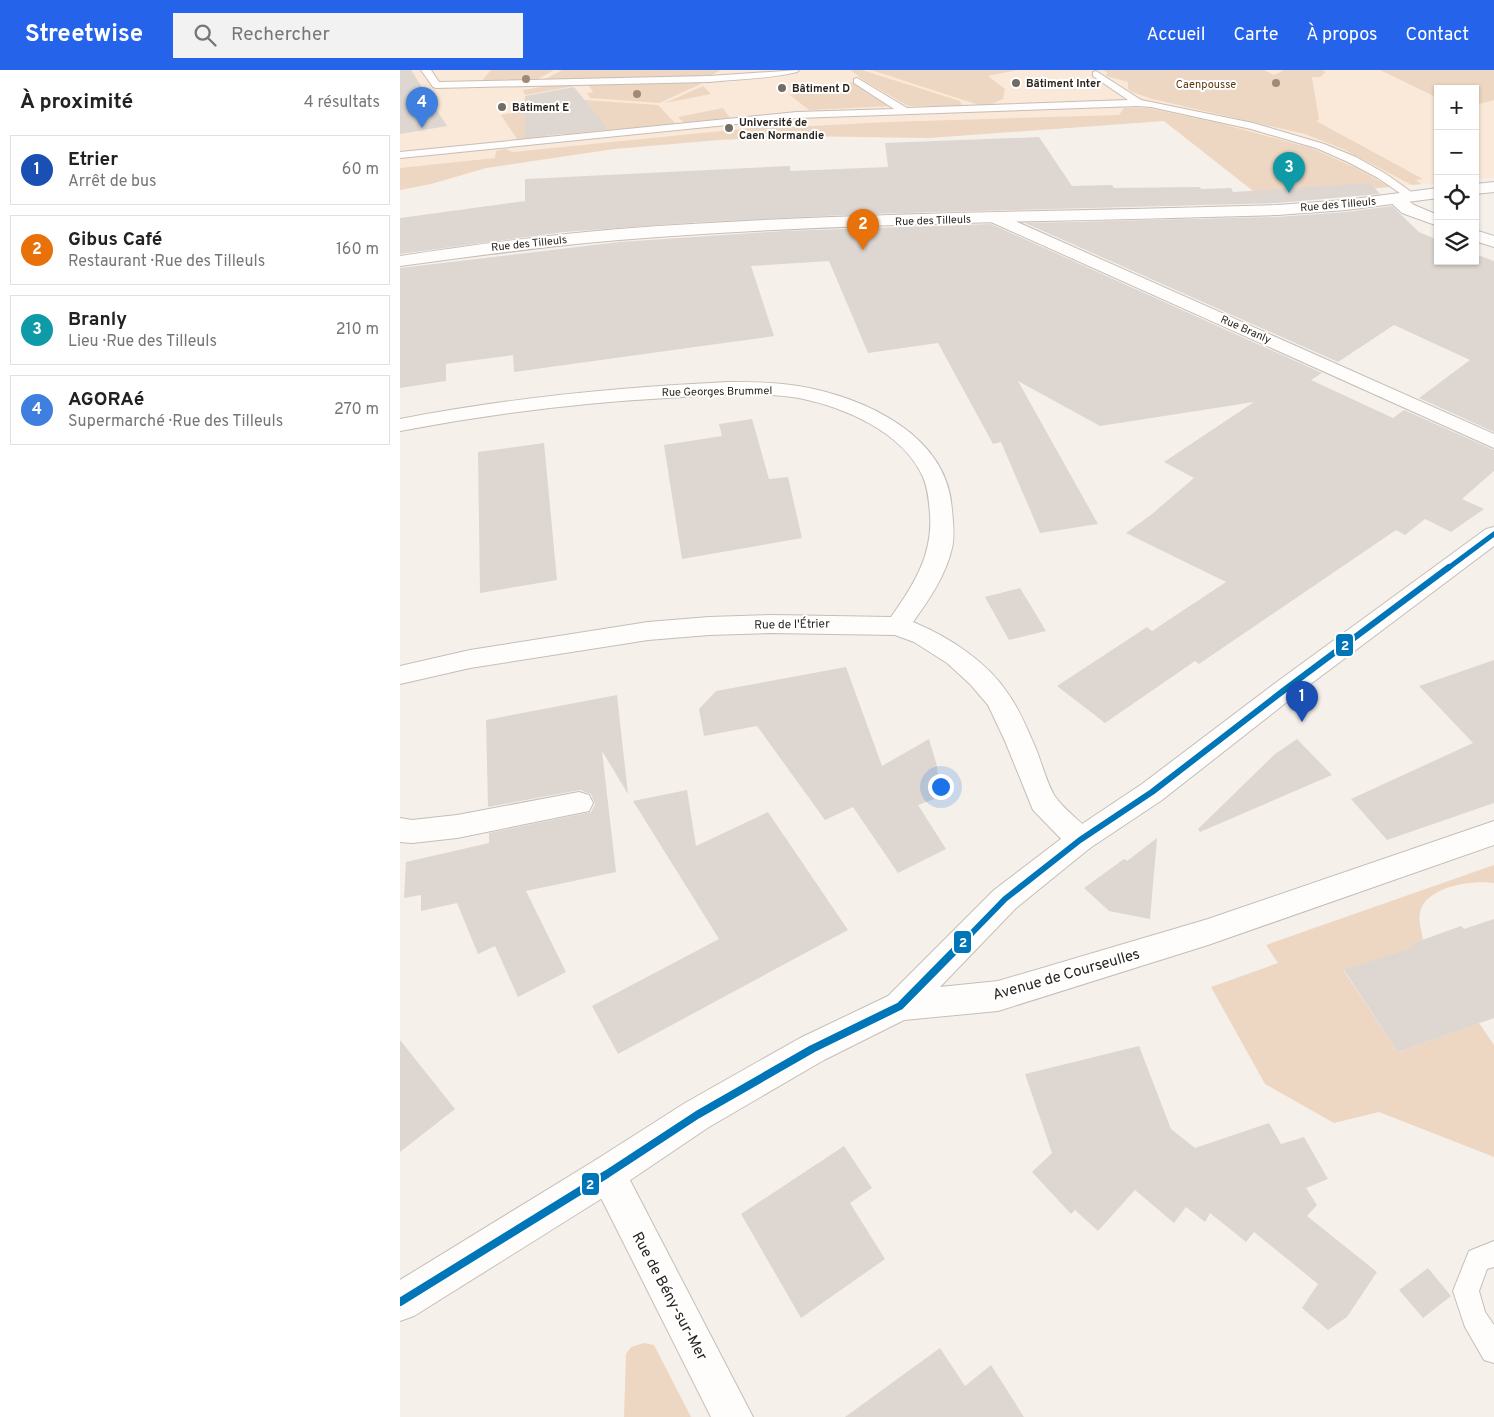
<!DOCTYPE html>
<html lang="fr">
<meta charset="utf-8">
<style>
:root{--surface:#fff;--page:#f2f2f2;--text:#222;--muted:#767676;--line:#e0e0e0;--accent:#2563eb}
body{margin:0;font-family:Overpass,sans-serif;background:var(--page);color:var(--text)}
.controls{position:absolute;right:15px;top:15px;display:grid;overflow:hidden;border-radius:0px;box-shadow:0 1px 4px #0004}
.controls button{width:45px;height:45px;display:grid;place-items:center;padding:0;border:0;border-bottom:1px solid var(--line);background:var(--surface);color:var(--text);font:25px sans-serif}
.you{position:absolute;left:540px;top:716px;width:18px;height:18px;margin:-12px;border:4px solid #fff;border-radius:50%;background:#1a73e8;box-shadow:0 0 0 8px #1a73e833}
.badge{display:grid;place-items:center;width:32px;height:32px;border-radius:50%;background:var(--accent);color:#fff;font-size:16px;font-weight:700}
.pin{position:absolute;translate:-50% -41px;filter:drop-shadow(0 1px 2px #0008)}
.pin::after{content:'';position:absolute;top:26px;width:18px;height:15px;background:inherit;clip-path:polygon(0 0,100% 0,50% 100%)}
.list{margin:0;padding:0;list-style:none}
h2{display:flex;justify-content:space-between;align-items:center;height:65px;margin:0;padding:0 20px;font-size:21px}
h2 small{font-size:16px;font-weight:400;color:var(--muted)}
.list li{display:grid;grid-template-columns:32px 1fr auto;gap:15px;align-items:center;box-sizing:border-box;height:70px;margin:0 10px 10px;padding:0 10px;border:1px solid var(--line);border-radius:0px}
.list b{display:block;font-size:19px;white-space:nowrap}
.list p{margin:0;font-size:16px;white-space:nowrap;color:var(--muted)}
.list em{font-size:16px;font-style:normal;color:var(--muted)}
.icon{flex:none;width:28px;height:28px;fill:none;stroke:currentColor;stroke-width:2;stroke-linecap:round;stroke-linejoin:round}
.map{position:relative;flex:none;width:1094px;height:1347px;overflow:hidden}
header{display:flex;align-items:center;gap:30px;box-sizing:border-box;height:70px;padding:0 25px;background:var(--accent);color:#fff}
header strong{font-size:24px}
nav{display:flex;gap:28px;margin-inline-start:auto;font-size:18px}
.search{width:350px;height:45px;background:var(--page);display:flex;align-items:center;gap:12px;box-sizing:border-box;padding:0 18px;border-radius:0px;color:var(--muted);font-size:19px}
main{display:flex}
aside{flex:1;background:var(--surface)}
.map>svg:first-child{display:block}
</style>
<header>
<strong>Streetwise</strong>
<div class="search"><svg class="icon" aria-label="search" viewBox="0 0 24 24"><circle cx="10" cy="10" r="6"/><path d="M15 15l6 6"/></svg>Rechercher</div>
<nav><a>Accueil</a><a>Carte</a><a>À propos</a><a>Contact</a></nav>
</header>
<main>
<aside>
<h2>À proximité<small>4 résultats</small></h2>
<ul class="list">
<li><span class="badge" style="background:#1a4fb4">1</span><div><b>Etrier</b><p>Arrêt de bus</p></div><em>60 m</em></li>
<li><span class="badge" style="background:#e8710a">2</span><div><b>Gibus Café</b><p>Restaurant · Rue des Tilleuls</p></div><em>160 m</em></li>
<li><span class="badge" style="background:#0f9aa8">3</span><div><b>Branly</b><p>Lieu · Rue des Tilleuls</p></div><em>210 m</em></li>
<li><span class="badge" style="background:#3f7fe0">4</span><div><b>AGORAé</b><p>Supermarché · Rue des Tilleuls</p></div><em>270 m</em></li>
</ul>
</aside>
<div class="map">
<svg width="1094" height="1347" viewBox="0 0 1094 1347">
<rect width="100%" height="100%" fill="#f6f0ea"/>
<path fill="#fae9d8" d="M0,0H1094V108L1075,109V19H1038V113L862,128L764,51L528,68L398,66L319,70L214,79L86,98L31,114L0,120Z"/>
<path fill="#edd7c2" d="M91,0H154L132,12L80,13Z
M162,0H321L306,8L142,11Z
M451,0H462L560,31L562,36H508L463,10Z
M471,0H617L588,6L605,19L603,29L592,34L579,35Z
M703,0H864L874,5L884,0H922L926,2L920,7H912L919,50L916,51L1023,109L1016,110L1021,114L1012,115L943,79L905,64L752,29L732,22L728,19V12L706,6L707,2Z
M980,0H1094V30L1075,35V19H1038V28Z
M300,12L301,14L259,33L190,28L187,23L193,22L188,14Z
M452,12L491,36L409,40L390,25Z
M154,15H174V16L125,25L123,20Z
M303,16L311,24L265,33Z
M184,30L258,35L276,54L164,66L163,60L147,62V67L121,70L117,69L101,45Z
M323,38L330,48L284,53L278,47Z
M724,38H748L819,53L911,78L954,97L990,117L862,128L764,51L528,68L398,66L319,70L214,79L86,98L31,114L0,120V98L95,88L96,81L105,79L113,82L361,57L363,53L371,52L375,58L488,52L719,45Z
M1094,795V813C1073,810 1025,816 1020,843C1018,850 1022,862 1023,870L1011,874L1013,877L944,901L998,982L1079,953L1094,975V1087L979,1042L934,1053L865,1014L811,917L878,893L866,875Z
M244,1273L254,1275L291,1347H224L226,1284L231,1277Z"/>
<path fill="#ded7d1" d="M0,0H11L47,56L0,64Z
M174,17L208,59L125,68V26Z
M639,67L672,116L712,115L714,118L800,117L801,119L831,118L833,122L970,113L980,124L877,133L466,144L301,152L164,162L0,184V148L125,131V109L390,96V101L488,97L485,73Z
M992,136L1019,162L1038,170V191H1075V184L1094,191V362L1019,328L1070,290L994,255L938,292L625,153L877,147L946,142Z
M591,154L922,303L911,310L993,348L1004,340L1094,380V401L1062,429L1084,439L1051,462L1025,449L1005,465L996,460L799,594L795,591L705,653L657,616L747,557L752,561L826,512L726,463L752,444L794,408L764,392L854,332L700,356L618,311L698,454L640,463L601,372L593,374L538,273L468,283L429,191L351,196L374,266L114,302L113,285L46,294V311L0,318V198L219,172L384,161Z
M352,349L369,409L388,407L402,468L282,489L264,375L322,366L319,354Z
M144,373L157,510L80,523L78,382Z
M620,518L646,561L609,570L585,527Z
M1094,590V733L987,770L951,729L1073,673L1019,616Z
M446,597L482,696L529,669L537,696L540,727L518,735L546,779L498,803L453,737L425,750L357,656L304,666L299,639L316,621Z
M217,625L228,724L202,681L216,802L126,821L166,902L118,927L95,876L78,884L57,833L21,841V825L4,828L6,792L89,773V763L191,742L195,734L191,724L180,720L88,737L86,650Z
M897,669L932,705L800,762L798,759L875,684Z
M287,720L296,776L368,742L448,860L218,984L192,936L319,869L233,731Z
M757,768L750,849L709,841L684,818L724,789L727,791Z
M1094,849V948L998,982L944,900L1013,877L1011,874L1061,856L1064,859Z
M0,970L55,1039L0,1082Z
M739,976L771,1059L795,1078L869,1053L881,1074L904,1067L928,1109L906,1118L917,1135L907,1146L977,1202L947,1247L928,1260L902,1238L918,1214L854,1162L846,1172L810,1143L805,1152L786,1137L774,1153L735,1120L698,1161L675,1140L671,1144L632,1102L652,1083L625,1004Z
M444,1076L472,1118L450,1133L485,1189L401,1248L341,1144Z
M1028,1198L1051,1226L1023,1248L999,1220Z
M540,1278L565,1316L591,1295L624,1347H445Z"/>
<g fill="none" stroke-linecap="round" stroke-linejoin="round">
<g stroke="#c5beb8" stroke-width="2">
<path id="service" d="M21,0H31L39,12L309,6L399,0L397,2C368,9 339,9 309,12L36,18L33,17Z
M696,1L741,30L853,53L924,74L956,87L986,104L1017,126L1015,128H1007L978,108L948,92L916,78L851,59L751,37L738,36L397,48L0,88V82L397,42L494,39L454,13V9L457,8L507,38L728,30L693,6V2Z
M1094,1171V1197L1087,1199L1079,1221L1085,1242L1094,1255V1293L1084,1290L1065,1257L1053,1221L1069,1181Z"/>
</g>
<g stroke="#c5beb8" stroke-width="2">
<path id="minor" d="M995,124L1001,125L1014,135L1038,145V156L1002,143L987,129L989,125Z
M597,143L1094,364V378L591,152L588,148L591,144Z
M1075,160L1094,166V177L1075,171Z
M329,312C352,312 375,312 398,316C463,327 548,364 552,440C553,453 555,465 552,478C546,505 529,530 513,552C549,567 588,592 609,625C619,639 626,656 633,672C641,689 645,709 654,725C665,742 685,752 695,770L690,778L680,782L670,778L633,740L605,671L588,635L570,614L547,593L514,572L495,565L372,563L309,565L248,570L70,598L0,614V596L70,580L248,552L309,547L372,545L491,547C514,515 533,484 530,444C529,431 528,419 523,407C503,362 444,337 399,328C356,321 310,325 267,328C177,333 88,344 0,361V349C109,328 219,317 329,312Z
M179,722L189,725L193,733L189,741L57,768L12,773L0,772V748L12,750L57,745Z
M207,1086L220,1091L353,1347H311L189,1104L194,1091Z"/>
</g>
<g stroke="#c5beb8" stroke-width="2">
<path id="tertiary" d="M1094,112V122L1075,124V114Z
M1038,118V128L946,140L877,145C658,152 438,152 219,170C146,176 73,186 0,196V186C73,175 146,165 219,159C438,142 658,142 877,135L946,130Z
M1094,457V476L892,628L762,730L690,778L616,838L540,917L598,911L808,849L1094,751V775L808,875L598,941L504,950L424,990L309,1057L220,1117L14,1246L0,1251V1210L194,1091L285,1033L400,968L488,926L594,820L670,762L742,714L874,614L1086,459Z"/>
</g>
<use href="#service" fill="#fefdfc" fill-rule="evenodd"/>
<use href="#minor" fill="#fefdfc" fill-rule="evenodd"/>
<use href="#tertiary" fill="#fefdfc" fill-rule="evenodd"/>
<g stroke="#fff" stroke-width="8">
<path id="bus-1-far2" d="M1047,499L1094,464"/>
</g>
<g stroke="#fff" stroke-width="10">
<path id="bus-1-far1" d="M568,867L605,829L680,770L752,722L883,621L1049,497"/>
</g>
<g stroke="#fff" stroke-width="12">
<path id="bus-1" d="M0,1232L207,1104L297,1045L412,979L500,936L569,866"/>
</g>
<use href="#bus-1-far2" stroke="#0075b8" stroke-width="5"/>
<use href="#bus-1-far1" stroke="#0075b8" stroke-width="6"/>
<use href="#bus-1" stroke="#0075b8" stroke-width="8"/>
</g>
<g fill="#a18a71">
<circle cx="126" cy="9" r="4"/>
<circle cx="876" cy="13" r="4"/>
<circle cx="237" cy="24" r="4"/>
</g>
<g fill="#736c65" stroke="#fff" stroke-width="2">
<circle cx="616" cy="13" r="5"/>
<circle cx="382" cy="18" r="5"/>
<circle cx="102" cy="37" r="5"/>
<circle cx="329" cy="58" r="5"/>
</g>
<g text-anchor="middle" stroke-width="4" stroke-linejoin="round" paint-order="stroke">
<g font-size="11" font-weight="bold" fill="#2c251e" stroke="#fff" text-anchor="start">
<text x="626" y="17">Bâtiment Inter</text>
<text x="392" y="22">Bâtiment D</text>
<text x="112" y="41">Bâtiment E</text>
<text x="339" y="56">Université de<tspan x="339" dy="13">Caen Normandie</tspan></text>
</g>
<g font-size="11" fill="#5b370e" stroke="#fff">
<text x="806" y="18">Caenpousse</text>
</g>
<g font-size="11" fill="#2c251e" stroke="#fff">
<text transform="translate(938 134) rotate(-5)" y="4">Rue des Tilleuls</text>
<text transform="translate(533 150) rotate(-2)" y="4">Rue des Tilleuls</text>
<text transform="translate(129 173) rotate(-6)" y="4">Rue des Tilleuls</text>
<text transform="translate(846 259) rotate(24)" y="4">Rue Branly</text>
<text transform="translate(317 321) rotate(-1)" y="4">Rue Georges Brummel</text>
</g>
<g font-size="12" fill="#2c251e" stroke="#fff">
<text transform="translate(392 554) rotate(-1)" y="4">Rue de l'Étrier</text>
</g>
<g font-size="15" fill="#2c251e" stroke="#fff">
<text transform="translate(666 904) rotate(-16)" y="5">Avenue de Courseulles</text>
<text transform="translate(270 1226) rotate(62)" y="5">Rue de Bény-sur-Mer</text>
</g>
</g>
<g stroke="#fff" stroke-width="2">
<rect x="935" y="563" width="19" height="24" rx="5" fill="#0075b8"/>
<rect x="553" y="860" width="19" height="24" rx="5" fill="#0075b8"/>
<rect x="181" y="1102" width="19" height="24" rx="5" fill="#0075b8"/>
</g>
<g font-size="14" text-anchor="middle" font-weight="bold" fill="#fff">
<text x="945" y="580">2</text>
<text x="563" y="877">2</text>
<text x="190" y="1119">2</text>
</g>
</svg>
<div class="controls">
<button>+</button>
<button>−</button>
<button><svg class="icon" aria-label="locate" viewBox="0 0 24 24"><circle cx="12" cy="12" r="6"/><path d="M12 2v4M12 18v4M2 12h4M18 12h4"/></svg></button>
<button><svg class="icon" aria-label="layers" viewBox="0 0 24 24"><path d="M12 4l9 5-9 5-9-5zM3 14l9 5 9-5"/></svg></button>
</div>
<div class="you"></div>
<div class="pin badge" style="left:902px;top:652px;background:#1a4fb4">1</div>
<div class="pin badge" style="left:463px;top:180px;background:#e8710a">2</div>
<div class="pin badge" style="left:889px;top:123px;background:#0f9aa8">3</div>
<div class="pin badge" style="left:22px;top:58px;background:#3f7fe0">4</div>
</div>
</main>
